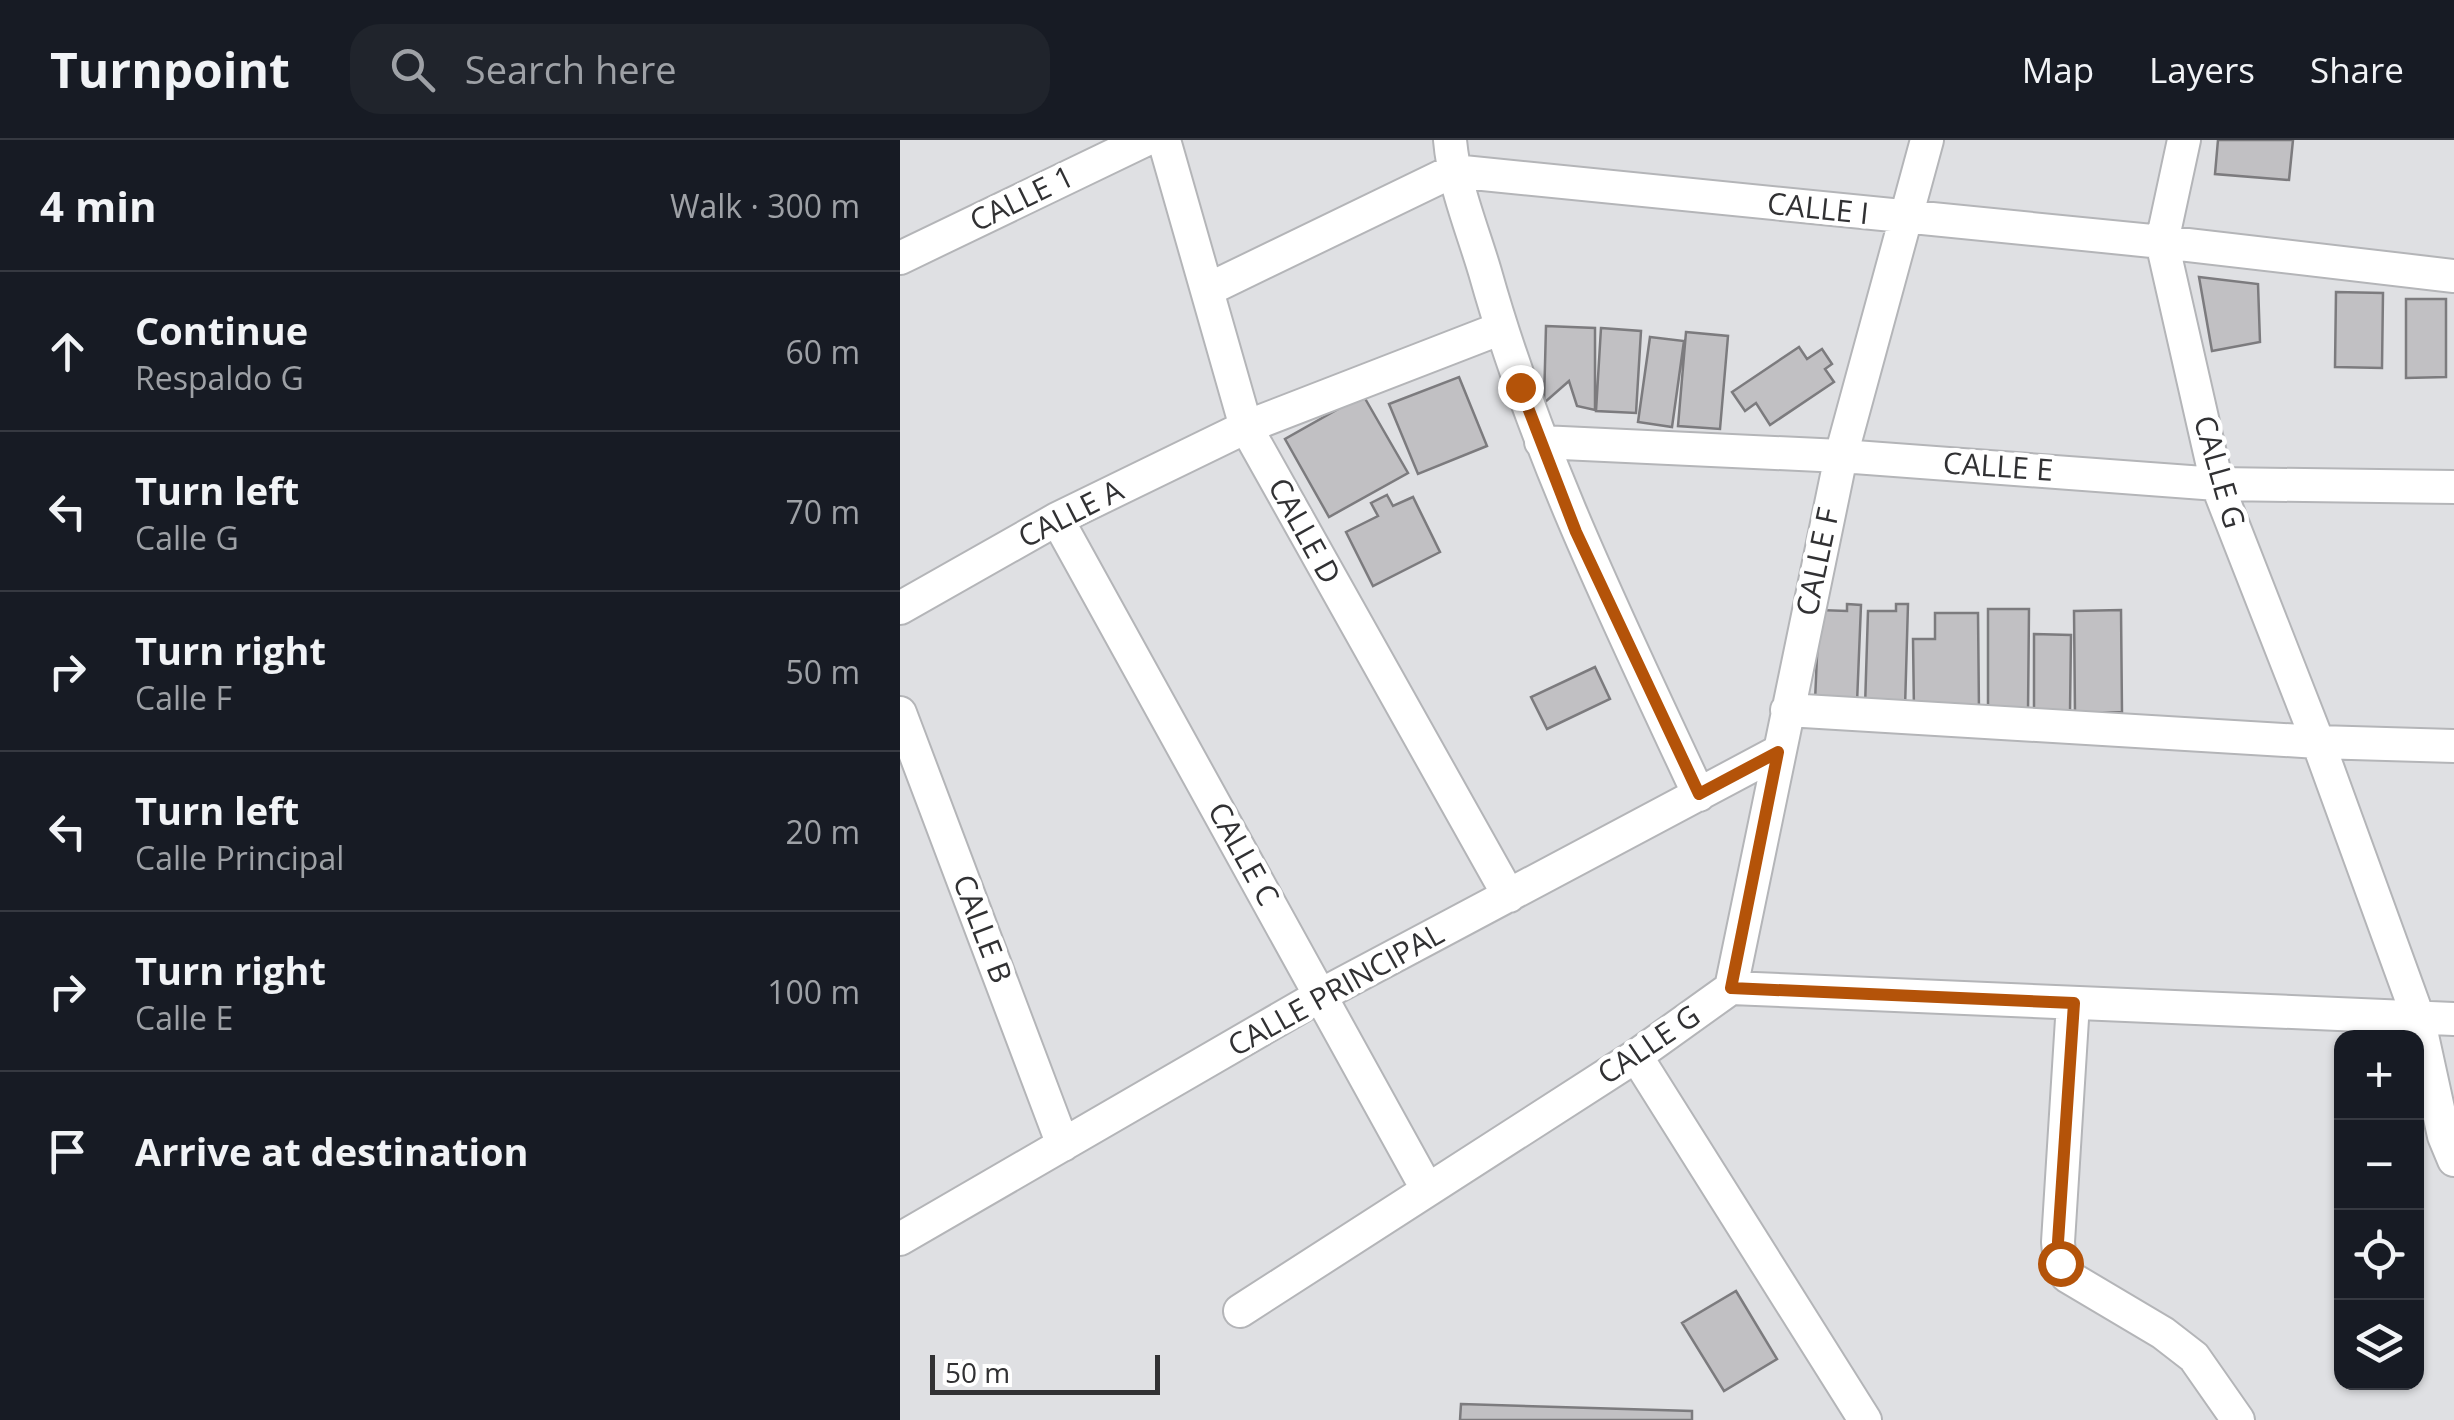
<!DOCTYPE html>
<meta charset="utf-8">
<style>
:root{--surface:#171b24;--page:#20242c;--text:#f1f3f6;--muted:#9ea1a6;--line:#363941}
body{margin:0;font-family:"Open Sans",sans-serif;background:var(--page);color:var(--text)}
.controls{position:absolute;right:30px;bottom:30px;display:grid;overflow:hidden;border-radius:20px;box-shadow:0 2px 8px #0004}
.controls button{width:90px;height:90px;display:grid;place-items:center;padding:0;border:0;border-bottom:2px solid var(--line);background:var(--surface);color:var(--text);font:50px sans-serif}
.scale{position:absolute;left:30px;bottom:25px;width:230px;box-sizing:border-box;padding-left:10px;border:5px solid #313133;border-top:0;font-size:28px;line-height:35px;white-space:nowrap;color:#313133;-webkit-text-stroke:8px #fff;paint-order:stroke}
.stop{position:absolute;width:30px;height:30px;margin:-22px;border:8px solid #b45309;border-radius:50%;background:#fff}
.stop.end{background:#b45309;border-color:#fff;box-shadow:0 2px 10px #0008}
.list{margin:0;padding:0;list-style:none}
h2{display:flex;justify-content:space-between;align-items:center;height:130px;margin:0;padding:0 40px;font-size:42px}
h2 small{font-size:32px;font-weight:400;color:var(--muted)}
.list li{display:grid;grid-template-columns:65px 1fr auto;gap:30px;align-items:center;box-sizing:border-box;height:160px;padding:0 40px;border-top:2px solid var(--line)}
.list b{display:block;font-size:38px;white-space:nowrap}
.list p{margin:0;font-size:32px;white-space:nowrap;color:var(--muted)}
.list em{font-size:32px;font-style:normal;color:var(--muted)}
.icon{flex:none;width:55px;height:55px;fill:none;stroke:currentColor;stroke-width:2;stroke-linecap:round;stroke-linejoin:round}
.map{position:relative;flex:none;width:1554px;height:1280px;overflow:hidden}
header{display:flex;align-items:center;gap:60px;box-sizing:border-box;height:140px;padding:0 50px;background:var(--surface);border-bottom:2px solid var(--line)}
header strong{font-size:48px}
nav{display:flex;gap:55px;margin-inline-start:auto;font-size:35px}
.search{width:700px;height:90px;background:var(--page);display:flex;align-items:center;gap:25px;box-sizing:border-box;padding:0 35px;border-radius:30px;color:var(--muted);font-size:38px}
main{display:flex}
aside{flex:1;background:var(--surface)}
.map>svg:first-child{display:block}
</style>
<header>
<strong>Turnpoint</strong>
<div class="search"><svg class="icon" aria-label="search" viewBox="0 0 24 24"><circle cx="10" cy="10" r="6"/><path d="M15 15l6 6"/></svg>Search here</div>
<nav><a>Map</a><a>Layers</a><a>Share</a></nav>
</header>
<main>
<aside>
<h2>4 min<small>Walk · 300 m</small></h2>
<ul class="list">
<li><svg class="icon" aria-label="ahead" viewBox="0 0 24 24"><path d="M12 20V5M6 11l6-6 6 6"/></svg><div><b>Continue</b><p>Respaldo G</p></div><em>60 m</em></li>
<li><svg class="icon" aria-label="left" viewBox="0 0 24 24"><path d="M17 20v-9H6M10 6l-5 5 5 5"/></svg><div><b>Turn left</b><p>Calle G</p></div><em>70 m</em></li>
<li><svg class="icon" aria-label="right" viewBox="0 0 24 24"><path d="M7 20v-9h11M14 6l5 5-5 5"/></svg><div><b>Turn right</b><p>Calle F</p></div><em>50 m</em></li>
<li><svg class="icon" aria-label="left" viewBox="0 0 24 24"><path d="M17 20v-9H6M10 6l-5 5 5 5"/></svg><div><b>Turn left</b><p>Calle Principal</p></div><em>20 m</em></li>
<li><svg class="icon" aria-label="right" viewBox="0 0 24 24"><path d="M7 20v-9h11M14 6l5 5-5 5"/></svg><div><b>Turn right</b><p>Calle E</p></div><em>100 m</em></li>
<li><svg class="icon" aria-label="arrive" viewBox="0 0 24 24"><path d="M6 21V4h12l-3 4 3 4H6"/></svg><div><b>Arrive at destination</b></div></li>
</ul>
</aside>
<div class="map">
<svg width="1554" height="1280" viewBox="0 0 1554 1280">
<rect width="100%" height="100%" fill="#dfe0e3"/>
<path fill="#c1c0c3" stroke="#7c7b7e" stroke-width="2.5" d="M1318,0H1393L1389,40L1315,34Z
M1299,137L1358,144L1360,202L1312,211Z
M1436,152L1483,153L1482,228L1435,227Z
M1506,159H1546V237L1506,238Z
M646,186L695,188V270L677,266L669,241L644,263Z
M701,188L741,191L736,273L696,271Z
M786,192L828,196L820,289L778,286Z
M750,197L784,201L772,287L738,282Z
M899,207L907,219L922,209L932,224L925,229L934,242L870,285L856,263L845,271L832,252Z
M559,237L587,306L518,334L489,264Z
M463,255L508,333L429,377L385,299Z
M487,355L493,366L513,357L540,412L473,446L446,392L478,376L471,363Z
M947,464L961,465L957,563L915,561L919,470L947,471Z
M996,464H1008L1005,568L965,567L968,471H996Z
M1088,469H1129L1128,572H1088Z
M1221,470L1222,572L1175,573L1174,471Z
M1035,473H1078L1079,572H1014L1013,499H1035Z
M1134,494L1171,495L1170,572H1134Z
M695,527L710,559L647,589L631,557Z
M836,1151L877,1219L824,1251L782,1183Z
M561,1264L792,1271V1280H560Z"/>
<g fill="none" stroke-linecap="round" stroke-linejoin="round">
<g stroke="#b4b5b8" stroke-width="36">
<path id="minor" d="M264,0L346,287L609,756
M550,0C554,46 572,88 585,132C636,314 719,483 799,655
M1284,0L1262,102L1317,344L1418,602L1518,877L1544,996L1554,1020
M0,118L245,0
M307,150L553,31L1262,102L1554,136
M641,302L941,316L1317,344L1554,347
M157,379L527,1049
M0,468L157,379L346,287L599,189
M887,570L1418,602L1554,606
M0,573L163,1005
M831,848L941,316L1027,0
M1173,863L1158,1102L1160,1123L1167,1136L1263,1193L1294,1217L1338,1280
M736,916L965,1280
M0,1099L421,855L878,612
M340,1171L736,916L831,848L1554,879"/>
</g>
<use href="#minor" stroke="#fff" stroke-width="32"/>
</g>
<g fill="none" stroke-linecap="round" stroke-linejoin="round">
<path stroke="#b45309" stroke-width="12" d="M620,247L676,392L799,654L878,612L831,848L1174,863L1158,1102L1160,1123"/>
</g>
<g text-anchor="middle" stroke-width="9" stroke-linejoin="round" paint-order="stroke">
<g font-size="30" fill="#313133" stroke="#fff">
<text transform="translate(122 59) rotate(-26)" y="10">CALLE 1</text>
<text transform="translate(918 69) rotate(6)" y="10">CALLE I</text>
<text transform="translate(1098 327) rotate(4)" y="10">CALLE E</text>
<text transform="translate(1319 332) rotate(74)" y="10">CALLE G</text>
<text transform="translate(171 374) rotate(-27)" y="10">CALLE A</text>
<text transform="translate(404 391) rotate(61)" y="10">CALLE D</text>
<text transform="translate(918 422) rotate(-78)" y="10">CALLE F</text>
<text transform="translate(343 714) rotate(61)" y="10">CALLE C</text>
<text transform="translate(82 789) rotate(69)" y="10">CALLE B</text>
<text transform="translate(436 850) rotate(-29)" y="10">CALLE PRINCIPAL</text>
<text transform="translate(749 905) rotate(-34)" y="10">CALLE G</text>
</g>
</g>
</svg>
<div class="controls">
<button>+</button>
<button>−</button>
<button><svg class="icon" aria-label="locate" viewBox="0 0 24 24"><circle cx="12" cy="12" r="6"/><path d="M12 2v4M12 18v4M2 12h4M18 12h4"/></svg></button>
<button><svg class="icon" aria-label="layers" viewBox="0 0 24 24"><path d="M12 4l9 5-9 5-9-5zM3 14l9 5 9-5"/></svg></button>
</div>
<div class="scale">50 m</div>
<div class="stop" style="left:1160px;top:1123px"></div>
<div class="stop end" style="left:620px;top:247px"></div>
</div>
</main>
